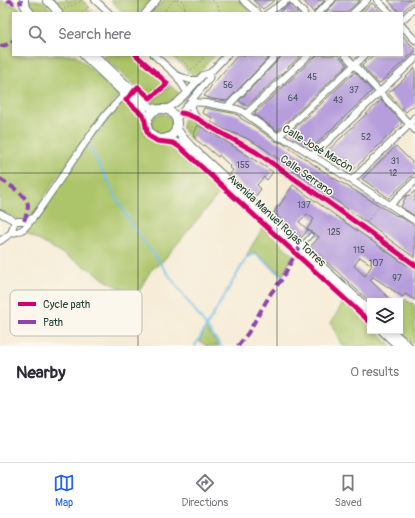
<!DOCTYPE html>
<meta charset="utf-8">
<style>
:root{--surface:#fff;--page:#f7f7f7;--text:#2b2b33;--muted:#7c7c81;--line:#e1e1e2;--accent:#2563eb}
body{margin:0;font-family:Pangolin,sans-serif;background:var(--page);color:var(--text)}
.controls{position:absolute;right:12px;bottom:12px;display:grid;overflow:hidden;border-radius:0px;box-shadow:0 2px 6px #0003}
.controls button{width:36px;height:36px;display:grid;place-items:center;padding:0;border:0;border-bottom:1px solid var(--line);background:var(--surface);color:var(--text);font:20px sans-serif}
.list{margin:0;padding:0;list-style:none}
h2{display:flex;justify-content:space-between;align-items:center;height:52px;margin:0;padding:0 16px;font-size:17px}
h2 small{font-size:13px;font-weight:400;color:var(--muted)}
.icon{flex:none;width:22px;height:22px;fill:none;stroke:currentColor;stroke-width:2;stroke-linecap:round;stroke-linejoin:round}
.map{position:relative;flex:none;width:415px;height:346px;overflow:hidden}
.search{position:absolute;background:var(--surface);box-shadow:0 2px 6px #0003;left:12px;right:12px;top:12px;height:44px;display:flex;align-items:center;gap:10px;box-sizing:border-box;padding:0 14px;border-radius:0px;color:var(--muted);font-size:15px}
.sheet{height:116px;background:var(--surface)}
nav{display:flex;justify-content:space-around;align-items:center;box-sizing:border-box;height:56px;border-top:1px solid var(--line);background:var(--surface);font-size:11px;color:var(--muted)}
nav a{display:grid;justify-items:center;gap:2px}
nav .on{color:var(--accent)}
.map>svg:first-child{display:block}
</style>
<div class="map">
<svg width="415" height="346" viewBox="0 0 415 346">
<rect width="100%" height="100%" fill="#fbf7ec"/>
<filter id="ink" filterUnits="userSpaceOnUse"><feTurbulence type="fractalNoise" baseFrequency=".025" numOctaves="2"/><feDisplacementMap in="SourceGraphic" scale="8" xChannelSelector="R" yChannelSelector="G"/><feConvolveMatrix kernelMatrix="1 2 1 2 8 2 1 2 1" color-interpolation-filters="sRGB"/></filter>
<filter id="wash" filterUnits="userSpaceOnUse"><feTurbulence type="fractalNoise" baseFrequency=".012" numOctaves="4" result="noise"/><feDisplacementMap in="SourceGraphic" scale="16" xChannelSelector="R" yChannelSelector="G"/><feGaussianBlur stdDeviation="0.9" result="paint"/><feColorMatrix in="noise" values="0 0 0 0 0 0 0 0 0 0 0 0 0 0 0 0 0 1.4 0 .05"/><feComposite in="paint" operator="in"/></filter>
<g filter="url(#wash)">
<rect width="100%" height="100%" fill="#f6ebd5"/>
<path fill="#adc56a" stroke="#66814f" d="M0,0L18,7L22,13H13V55H76L119,96L91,128L34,212C21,224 13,217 0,211Z
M28,0C44,0 44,1 54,13H34L29,6Z
M55,0H82L89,7L88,9L92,13H64L59,5Z
M110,0H151L139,13H124Z
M164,0H238L251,12V13H152Z
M102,55H138L170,85L151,100Z
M171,55H215L195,77Z
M171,86L179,93C169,102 164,108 151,102Z
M123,99C128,103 136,109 140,114C146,122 139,131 151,140C158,145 167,144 175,147L222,190L163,261L151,270L136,296L105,280L95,272L24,232C57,187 87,140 123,99Z
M152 124a10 10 0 1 1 20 0a10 10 0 1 1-20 0Z
M186,118L197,124L191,139C184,133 181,128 183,120Z
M263,227L293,255L283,275L256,253L253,252L246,256Z
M404,299L415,306V346L399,331H400V307Z
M344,301L370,325V331H376L392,346H342L331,323Z
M206,329L219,346H207L199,341Z"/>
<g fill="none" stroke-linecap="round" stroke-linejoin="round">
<path stroke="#6dbfe9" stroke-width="2" d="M89,146L131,225L151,251L221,346
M195,346L247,257L253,254L257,255L282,276"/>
</g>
<g id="blocks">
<path fill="#b69ddb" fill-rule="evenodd" d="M253,0H275L263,9Z
M303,0H325L315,10L314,13Z
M336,0H360L346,13H325L335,3Z
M388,0H415L401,13H400Z
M372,3L382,13H361Z
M290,4L298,13H278Z
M402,35L415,49V51L379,84L362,66L373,55H402Z
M238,55H271L227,101L212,99L204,96L212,85Z
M281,55H301L247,106L239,101L280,58Z
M317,55H338L347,65L277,131L254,114Z
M415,68V104L406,112L388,93L399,84Z
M355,72L372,91L313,147L291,132Z
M381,100L402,123L351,172L324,154Z
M204,108L232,113L240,116V118L254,126L275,141L282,143L332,177L397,216V215L415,225V258L262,147L246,138L223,129L211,122L213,118L202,113Z
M198,125L227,142L273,172L267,180L264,177L257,185L261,189L255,197L230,174L233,170L229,167L230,166L219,155L218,157L204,145V146L195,139V138L193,136Z
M396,146L415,165V173L389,198L362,179Z
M293,185L339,218L415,271V300L405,294L403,297L373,277L370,280L392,301H369L310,247L319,237L307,229L314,219L307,214L299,222L308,230L301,238L274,213L278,205L279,206ZM360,257L372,265L365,276L354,266Z
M415,191V216L401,207L406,196L410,195Z"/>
</g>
</g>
<g filter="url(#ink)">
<use href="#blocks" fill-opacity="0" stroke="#6a7a6c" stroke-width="1"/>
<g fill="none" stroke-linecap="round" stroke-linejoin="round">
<g stroke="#6a7a6c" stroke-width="5">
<path id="lane" d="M300,247L311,235"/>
</g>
<g stroke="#6a7a6c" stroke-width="8">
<path id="street" d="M95,0L109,13
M243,0L258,13
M292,0L304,13
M377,0L390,13
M145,13L157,0
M268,13L287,0
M318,13L332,0
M353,13L367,0
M402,20L415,8
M402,26L415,40
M154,55L176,75L187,92
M345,55L415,130
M176,75L190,80H199
M227,107L277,55
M164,110C180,103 192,87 203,75L210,73
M181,113L186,114L198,119L214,129L256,152L325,200L415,265
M246,114L309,55
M198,119L194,114L190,102L206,103L237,109L242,111L250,117L278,137L290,141L415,221
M176,120L181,113L209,79L210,73L227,55
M278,137L365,55
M313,155L415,59
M352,180L405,129L415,117
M390,205L415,181
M0,213L15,221H24L33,218L39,210L94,130L107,113L125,94
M11,233C23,232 26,227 33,218
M0,241L11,233L15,221"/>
</g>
<g stroke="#6a7a6c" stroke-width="10">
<path id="secondary" d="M24,0C23,5 27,9 30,13
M47,0L54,7L58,13
M84,55L142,110L148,120
M94,55L150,107L157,110
M147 124a15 15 0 1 1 30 0a15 15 0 1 1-30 0Z
M176,128L183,138L191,147L370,311
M167,138L178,144L187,151L370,319
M383,331L399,346
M391,331L408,346"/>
</g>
<path stroke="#6a7a6c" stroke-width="1" stroke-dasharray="1 3" stroke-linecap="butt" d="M66,0L71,6
M175,0L189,13
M177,0L183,1L186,11L185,13
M212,0L218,6L220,13
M88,7L95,13
M64,9L82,1L81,0
M165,9L169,13
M82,13L88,7L83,1
M162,13L174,0
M141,55L170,82L171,81
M176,55L192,69
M189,74L206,55
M141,89V88C156,88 156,92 167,79
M189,135L193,125
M367,222L380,205
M405,301L415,307"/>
<use href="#lane" stroke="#fff" stroke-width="3"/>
<use href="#street" stroke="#fff" stroke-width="6"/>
<use href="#secondary" stroke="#fff" stroke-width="8"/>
<path stroke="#8e44ad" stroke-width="4" stroke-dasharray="8 4" stroke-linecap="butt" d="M7,0L14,3L23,2
M0,46L6,45L13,41
M0,179C9,185 26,194 28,205C28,210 26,216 24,221
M238,346L248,333L271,293L283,278L294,256L300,247"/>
<g stroke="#fbf7ec" stroke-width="8">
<path id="cycleway" d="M136,55L167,83L166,85L150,98L138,87L126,100L143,115L145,121L147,132L149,136L157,141L173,143L181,148L370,322
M181,113L186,114L198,119L214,129L256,152L325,200L415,265"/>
</g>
<use href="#cycleway" stroke="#d6006c" stroke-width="5"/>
</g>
</g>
<path fill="none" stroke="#1f3d34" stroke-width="1" stroke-opacity="0.55" d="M138,0V13M277,0V13M138,55V346M277,55V346M0,173H415"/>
<g text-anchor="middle" stroke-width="3" stroke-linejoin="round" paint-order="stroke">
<g font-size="9" fill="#45555e">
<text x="312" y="80">45</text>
<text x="228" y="88">56</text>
<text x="354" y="93">37</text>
<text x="293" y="101">64</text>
<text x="338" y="103">43</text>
<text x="366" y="140">52</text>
<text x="395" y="164">31</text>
<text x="243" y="168">155</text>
<text x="393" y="176">12</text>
<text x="304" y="208">137</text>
<text x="334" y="235">125</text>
<text x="359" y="253">115</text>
<text x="376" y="266">107</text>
<text x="397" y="281">97</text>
</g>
<g font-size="11" fill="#1f3d34" stroke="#fbf7ec">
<text transform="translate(318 148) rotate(31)" y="4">Calle José Macón</text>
<text transform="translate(307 175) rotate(35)" y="4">Calle Serrano</text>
<text transform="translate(277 220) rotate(43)" y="4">Avenida Manuel Rojas Torres</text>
</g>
</g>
<rect x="10" y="290" width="132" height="46" rx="6" fill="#fbf7ec" stroke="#b9bfb5" stroke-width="1"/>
<rect x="18" y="302" width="18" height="4" fill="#d6006c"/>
<rect x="18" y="320" width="18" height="4" fill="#8e44ad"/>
<g font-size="11" fill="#1f3d34">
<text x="43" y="308">Cycle path</text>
<text x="43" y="326">Path</text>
</g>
</svg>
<div class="controls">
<button><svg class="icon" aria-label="layers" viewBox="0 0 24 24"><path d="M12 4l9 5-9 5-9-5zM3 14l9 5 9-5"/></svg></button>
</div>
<div class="search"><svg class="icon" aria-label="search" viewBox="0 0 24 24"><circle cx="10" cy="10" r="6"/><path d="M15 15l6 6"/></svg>Search here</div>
</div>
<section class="sheet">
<h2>Nearby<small>0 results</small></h2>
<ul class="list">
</ul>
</section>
<nav>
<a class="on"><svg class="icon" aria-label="map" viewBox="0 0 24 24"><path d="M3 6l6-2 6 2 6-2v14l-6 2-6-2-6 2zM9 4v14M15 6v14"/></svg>Map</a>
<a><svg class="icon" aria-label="directions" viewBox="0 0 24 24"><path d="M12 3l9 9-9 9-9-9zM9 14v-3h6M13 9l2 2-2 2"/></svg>Directions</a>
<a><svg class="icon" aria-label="saved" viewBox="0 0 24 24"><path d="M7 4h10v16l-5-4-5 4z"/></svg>Saved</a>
</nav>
